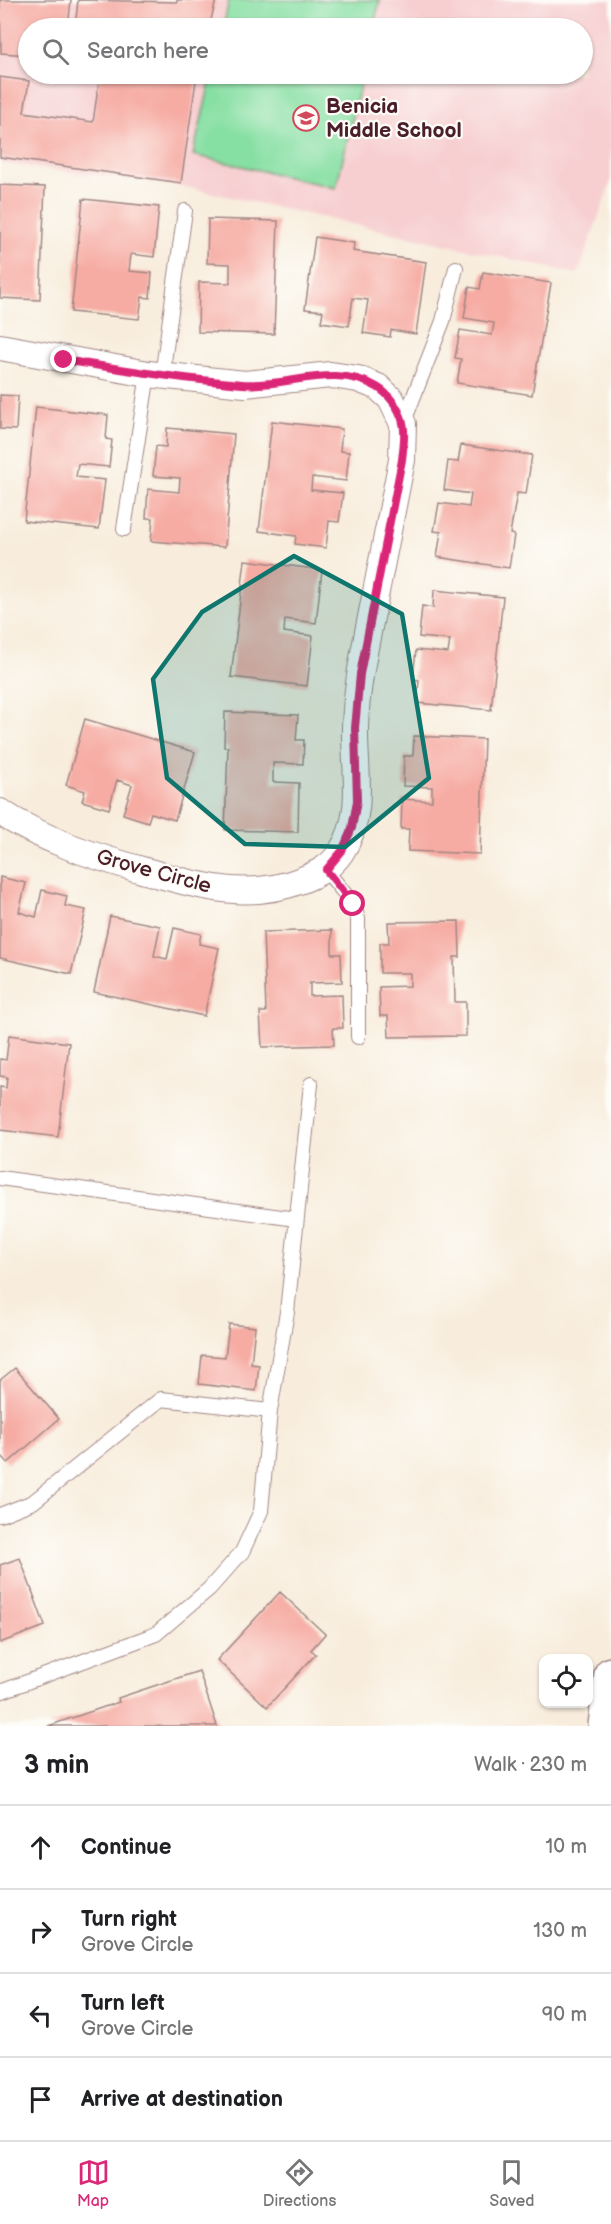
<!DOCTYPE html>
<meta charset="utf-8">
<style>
:root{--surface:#fff;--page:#f6f6f6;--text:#202124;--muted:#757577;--line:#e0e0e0;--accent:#db2777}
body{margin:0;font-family:"Balsamiq Sans",sans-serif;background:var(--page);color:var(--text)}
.controls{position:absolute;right:18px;bottom:18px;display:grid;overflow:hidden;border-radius:12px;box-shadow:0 2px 4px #0004}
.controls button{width:54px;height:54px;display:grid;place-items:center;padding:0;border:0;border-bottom:2px solid var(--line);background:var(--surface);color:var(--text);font:30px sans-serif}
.stop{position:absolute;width:18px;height:18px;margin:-14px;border:4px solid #db2777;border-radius:50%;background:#fff}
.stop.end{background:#db2777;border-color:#fff;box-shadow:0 2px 6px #0008}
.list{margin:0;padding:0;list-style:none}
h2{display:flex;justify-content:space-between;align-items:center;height:78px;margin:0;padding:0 24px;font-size:26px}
h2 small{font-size:20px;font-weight:400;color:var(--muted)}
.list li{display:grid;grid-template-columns:39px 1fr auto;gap:18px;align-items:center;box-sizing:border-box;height:84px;padding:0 24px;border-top:2px solid var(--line)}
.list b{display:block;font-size:22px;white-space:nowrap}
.list p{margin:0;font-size:20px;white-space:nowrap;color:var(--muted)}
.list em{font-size:20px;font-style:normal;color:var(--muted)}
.icon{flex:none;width:33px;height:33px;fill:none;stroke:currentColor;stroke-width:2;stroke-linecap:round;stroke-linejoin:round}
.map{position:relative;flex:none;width:611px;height:1726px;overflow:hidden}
.search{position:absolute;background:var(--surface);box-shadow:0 2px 4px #0004;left:18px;right:18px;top:18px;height:66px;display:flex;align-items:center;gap:15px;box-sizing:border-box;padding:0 21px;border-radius:33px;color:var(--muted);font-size:22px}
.sheet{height:414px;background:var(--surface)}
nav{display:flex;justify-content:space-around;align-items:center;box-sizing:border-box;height:84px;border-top:2px solid var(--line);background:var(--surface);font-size:16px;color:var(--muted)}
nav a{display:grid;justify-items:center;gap:3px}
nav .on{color:var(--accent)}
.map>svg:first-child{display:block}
</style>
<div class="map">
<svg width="611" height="1726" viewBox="0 0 611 1726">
<rect width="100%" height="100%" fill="#fdfcf7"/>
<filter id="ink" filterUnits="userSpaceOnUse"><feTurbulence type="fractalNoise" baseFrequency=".0167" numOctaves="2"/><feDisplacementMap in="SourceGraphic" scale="12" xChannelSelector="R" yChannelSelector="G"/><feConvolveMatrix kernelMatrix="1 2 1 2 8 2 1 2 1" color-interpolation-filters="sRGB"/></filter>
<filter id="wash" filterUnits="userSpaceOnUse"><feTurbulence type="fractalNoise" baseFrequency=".008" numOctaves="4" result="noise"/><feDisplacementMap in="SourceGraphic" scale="24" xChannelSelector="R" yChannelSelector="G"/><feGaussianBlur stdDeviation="1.35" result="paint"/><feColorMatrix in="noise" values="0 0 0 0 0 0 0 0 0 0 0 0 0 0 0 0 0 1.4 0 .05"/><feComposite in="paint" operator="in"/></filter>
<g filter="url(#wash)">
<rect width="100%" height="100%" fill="#f8eddd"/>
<path fill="#f7cfd1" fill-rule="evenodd" d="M0,0H611V182L578,274L181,186L0,163ZM28,28H582V74H28Z"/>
<path fill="#86dfa3" stroke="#687f67" stroke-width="1.5" d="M229,0H380L373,28H223Z
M212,74H363L336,188L193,155Z"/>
<g id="blocks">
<path fill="#f6aba3" d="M0,0H71L68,28H28V55L1,53Z
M78,0L177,2V0H216L209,28H75Z
M100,74H197L181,183L0,157V77L29,81L24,112L93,122Z
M0,185L45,187L40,300L0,298Z
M83,199L159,207L154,257L131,254L129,271L152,273L150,298L142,297L139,319L71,312Z
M208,219L278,221L274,334L198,332L199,282L230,283V264L207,263Z
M315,237L354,243L353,251L426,262L416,334L391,330L390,337L363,333L368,300L353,298L349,326L321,322L323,311L305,309Z
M483,272L551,283L532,395L457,383L461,359L455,358L460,330L492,335L494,323L464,318L469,287L480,289Z
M0,395L18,396L16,430L0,429Z
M36,407L108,415L106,439L112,440L109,467L78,464L76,477L105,480L99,529L24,521Z
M272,421L342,429L340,451L349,452L346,481L312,477L311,490L343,493L339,522L329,521L326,548L295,544L296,536L259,531Z
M167,428L234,434L225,547L151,541L153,518H146L148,489L179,492L180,478L153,476L156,446L166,447Z
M461,445L532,455L526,494L517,493L510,534L514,535L509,568L437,557L441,532L434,531L439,503L469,507L471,494L444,490L448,461L458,462Z
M245,560L322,570L316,623L285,619L284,632L313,636L307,686L231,677Z
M434,590L503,597L491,710L417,703L419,680L413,679L416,650L448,653L450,640L419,637L422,606L433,608Z
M225,712L298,715L296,740H304L303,764L273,763V782L299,783L298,832L225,830L228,747H224Z
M85,719L195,752L175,820L151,813L148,822L123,814L132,785L117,780L109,809L82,801L85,791L66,785Z
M414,736L484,739L480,854L408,851L409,829H401L402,799L432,801V787L403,786L404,756H413Z
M0,877L26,883L19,912L36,917L42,890L67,896L65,906L86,910L71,974L0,958Z
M110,916L160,926L154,956L167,959L174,928L201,934L199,944L219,948L204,1016L94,992Z
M459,921L460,957H454L455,1002H466V1036L389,1037L388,1016H380L379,987L410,986V973H380V943H389L388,922Z
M332,930V954H341L342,982L310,983V996L342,995L343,1028H333L334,1045L262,1047L260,1012H266L263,932Z
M9,1035L69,1043L58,1137L0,1130V1087L6,1088L7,1077L0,1076V1059L6,1060Z
M229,1324L255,1327L251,1364L259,1365L256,1391L199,1384L202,1355L225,1357Z
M15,1368L59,1419L8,1463L0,1454V1380Z
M20,1558L45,1626L0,1643V1565Z
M280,1592L325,1634L311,1650L316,1654L267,1707L217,1660Z
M199,1671L217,1726H48L119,1702L118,1698Z"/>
</g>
</g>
<g filter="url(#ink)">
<use href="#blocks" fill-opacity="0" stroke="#a18684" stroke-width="1.5"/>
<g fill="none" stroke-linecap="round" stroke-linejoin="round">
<g stroke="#a18684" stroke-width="16">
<path id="lane" d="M162,376L185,211
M403,424L443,321L456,268
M124,529L148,374
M326,870L353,904L358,919V1037
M0,1178L296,1219
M0,1515L33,1502L161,1399L270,1411
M0,1692L156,1634L209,1589L242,1552L261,1511L270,1411L287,1312L311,1084"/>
</g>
<g stroke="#a18684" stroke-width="28">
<path id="street" d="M0,347L148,374L245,384L331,375L358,379L378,387L391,399L403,424L402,460C393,507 383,555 374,602C366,644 356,685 355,728C354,768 366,815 341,852C331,867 319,873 302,880C246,902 197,885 142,870C93,856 43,840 0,812"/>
</g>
<g stroke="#a18684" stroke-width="36">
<path id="highway" d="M605,1726L611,1674"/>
</g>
<use href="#lane" stroke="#fff" stroke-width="14"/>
<use href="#street" stroke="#fff" stroke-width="26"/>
<use href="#highway" stroke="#fff" stroke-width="33"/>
</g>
</g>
<g fill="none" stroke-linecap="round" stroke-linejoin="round" filter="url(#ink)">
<path stroke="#db2777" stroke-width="8" d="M64,360C123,370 182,379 242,384C288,388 333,362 377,387C389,394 400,409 403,423C406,433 403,449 402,460L360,674L355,728L357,801L352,828L342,851L326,870L353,904"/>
</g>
<path fill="#0f766e" fill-opacity="0.2" stroke="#0f766e" stroke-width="4.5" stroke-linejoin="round" d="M294,556L402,614L429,778L345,847L245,844L167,778L153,679L202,612Z"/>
<defs>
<g id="school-ring" transform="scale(1.35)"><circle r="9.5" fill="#fdfcf7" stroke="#d1495b" stroke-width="1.5"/><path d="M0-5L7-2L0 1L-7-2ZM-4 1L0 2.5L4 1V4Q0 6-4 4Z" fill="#d1495b"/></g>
</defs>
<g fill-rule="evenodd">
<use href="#school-ring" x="306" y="118"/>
</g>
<g text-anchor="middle" stroke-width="4.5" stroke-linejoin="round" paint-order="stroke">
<g font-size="21" font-weight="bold" fill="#4a1f2b" stroke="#fdfcf7" text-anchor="start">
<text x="326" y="113">Benicia<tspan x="326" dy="24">Middle School</tspan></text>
</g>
<g font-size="21" fill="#4a1f2b" stroke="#fdfcf7">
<text transform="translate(154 871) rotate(15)" y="7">Grove Circle</text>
</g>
</g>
</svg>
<div class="controls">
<button><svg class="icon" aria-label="locate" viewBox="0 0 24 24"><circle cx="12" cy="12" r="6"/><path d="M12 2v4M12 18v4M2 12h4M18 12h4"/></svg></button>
</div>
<div class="stop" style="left:353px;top:904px"></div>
<div class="stop end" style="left:64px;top:360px"></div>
<div class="search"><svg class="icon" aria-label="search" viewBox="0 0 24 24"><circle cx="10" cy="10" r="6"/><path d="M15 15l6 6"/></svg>Search here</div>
</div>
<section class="sheet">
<h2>3 min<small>Walk · 230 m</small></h2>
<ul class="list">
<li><svg class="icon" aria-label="ahead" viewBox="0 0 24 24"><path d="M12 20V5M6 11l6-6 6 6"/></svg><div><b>Continue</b></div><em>10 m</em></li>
<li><svg class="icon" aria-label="right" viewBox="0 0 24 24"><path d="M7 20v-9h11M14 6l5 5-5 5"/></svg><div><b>Turn right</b><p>Grove Circle</p></div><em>130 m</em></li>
<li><svg class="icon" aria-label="left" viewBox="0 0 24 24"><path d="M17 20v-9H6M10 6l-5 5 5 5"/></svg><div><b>Turn left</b><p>Grove Circle</p></div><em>90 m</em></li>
<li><svg class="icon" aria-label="arrive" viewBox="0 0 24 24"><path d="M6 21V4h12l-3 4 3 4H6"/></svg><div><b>Arrive at destination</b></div></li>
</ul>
</section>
<nav>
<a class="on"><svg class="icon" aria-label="map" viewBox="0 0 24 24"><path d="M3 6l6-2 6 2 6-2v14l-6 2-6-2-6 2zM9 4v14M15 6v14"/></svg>Map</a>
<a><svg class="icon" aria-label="directions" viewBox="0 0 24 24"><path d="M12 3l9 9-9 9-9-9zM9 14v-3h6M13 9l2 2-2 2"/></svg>Directions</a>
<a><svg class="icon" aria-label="saved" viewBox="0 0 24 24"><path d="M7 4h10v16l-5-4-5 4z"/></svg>Saved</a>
</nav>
